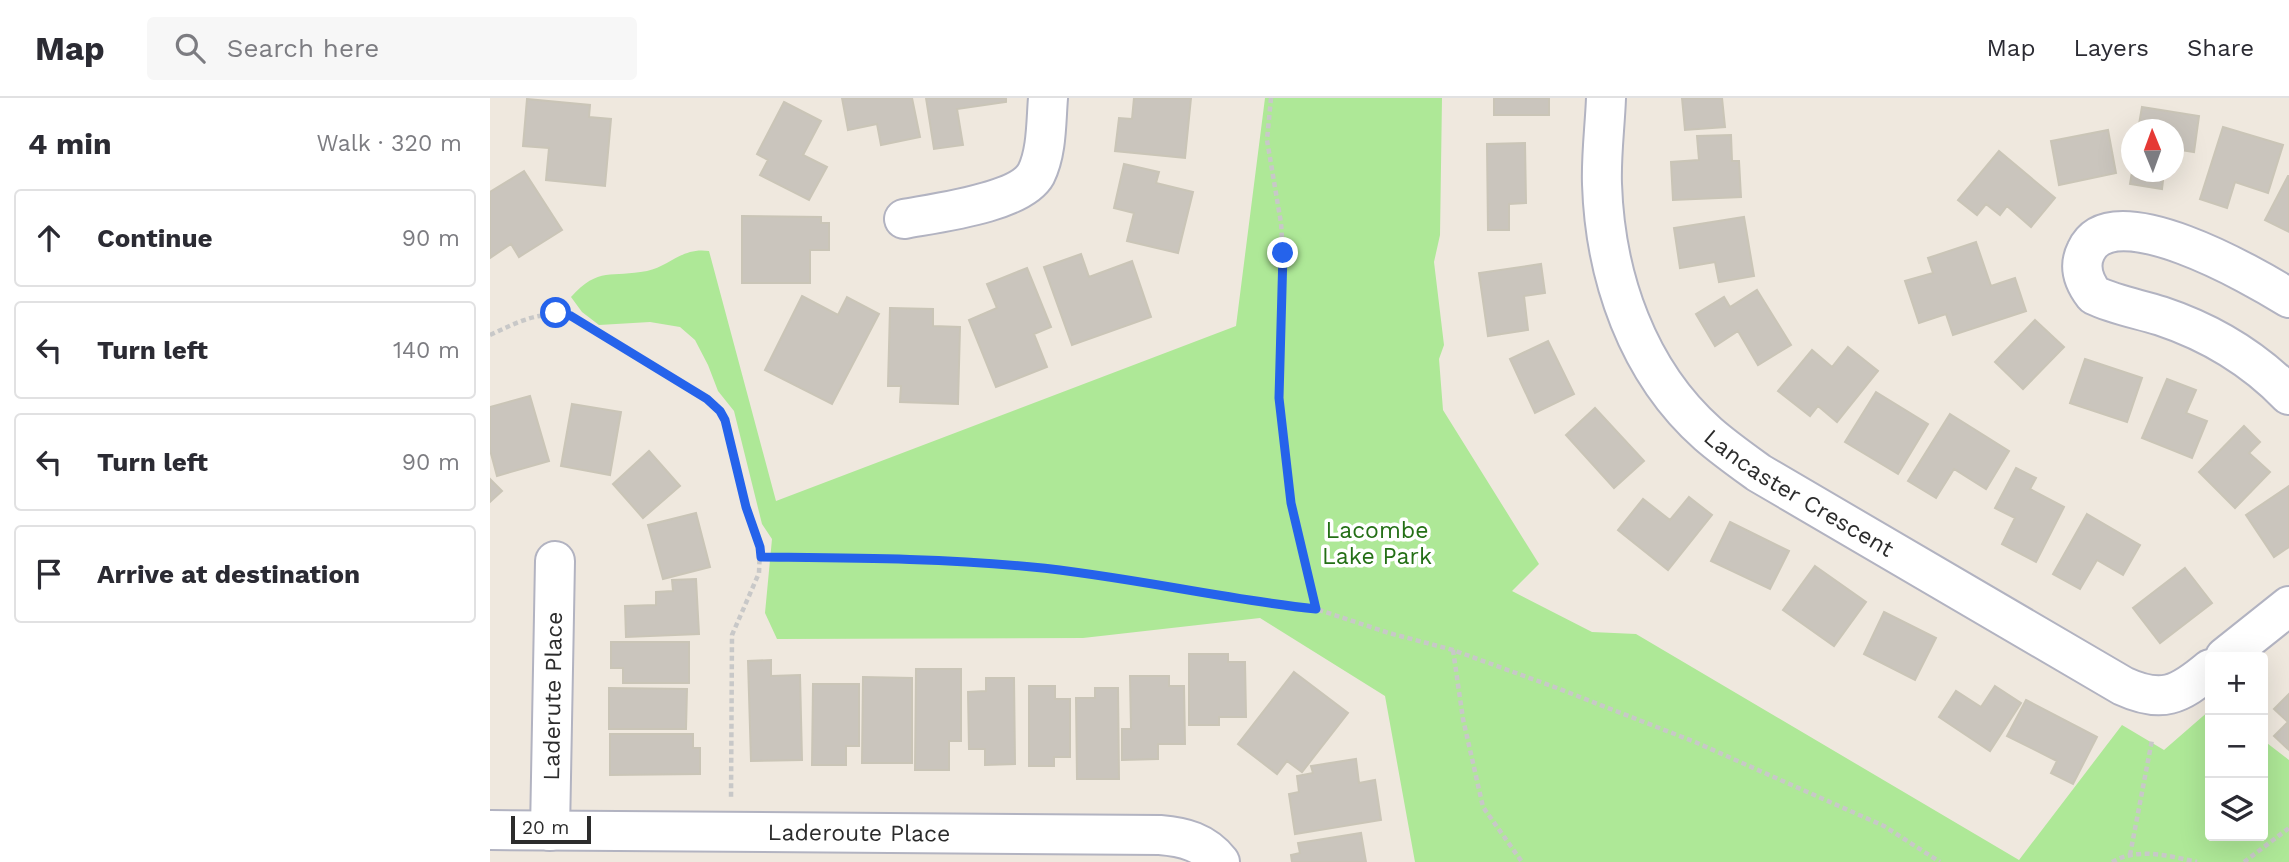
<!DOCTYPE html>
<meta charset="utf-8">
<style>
:root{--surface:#fff;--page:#f7f7f7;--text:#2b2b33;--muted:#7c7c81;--line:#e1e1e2}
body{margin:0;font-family:"Work Sans",sans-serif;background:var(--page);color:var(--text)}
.controls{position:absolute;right:21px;bottom:21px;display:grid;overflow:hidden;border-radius:7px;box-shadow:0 7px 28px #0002}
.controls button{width:63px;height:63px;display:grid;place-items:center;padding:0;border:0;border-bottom:2px solid var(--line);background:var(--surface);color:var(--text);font:35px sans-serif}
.compass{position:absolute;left:1631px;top:21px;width:63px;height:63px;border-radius:50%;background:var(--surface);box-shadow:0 7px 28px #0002;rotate:359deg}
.scale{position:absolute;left:21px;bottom:18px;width:80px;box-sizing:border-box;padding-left:7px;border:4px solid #2c2c2c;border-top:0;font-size:19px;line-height:24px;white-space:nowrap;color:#2c2c2c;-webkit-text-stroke:5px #fff;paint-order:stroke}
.stop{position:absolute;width:21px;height:21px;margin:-16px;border:5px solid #2563eb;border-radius:50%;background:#fff}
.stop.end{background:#2563eb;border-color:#fff;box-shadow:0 2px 7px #0008}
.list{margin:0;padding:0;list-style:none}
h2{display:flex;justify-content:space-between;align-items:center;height:91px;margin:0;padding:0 28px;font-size:30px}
h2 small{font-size:23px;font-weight:400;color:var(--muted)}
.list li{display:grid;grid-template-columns:46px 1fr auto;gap:21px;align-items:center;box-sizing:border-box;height:98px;margin:0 14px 14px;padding:0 14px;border:2px solid var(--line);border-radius:7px}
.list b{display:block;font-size:26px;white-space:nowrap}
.list em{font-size:23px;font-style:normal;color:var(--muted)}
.icon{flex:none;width:38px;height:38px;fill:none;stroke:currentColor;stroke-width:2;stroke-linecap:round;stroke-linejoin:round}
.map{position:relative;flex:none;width:1799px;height:764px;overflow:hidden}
header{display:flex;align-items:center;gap:42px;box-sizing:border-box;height:98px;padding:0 35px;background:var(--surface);border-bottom:2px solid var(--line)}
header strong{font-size:33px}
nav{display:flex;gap:38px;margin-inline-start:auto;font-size:24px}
.search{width:490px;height:63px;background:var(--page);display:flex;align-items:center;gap:18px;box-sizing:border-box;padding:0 24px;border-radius:7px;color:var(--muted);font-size:26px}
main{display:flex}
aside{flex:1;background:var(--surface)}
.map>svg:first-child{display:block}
</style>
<header>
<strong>Map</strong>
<div class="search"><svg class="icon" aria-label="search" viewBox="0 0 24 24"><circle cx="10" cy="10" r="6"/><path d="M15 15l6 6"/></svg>Search here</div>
<nav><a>Map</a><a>Layers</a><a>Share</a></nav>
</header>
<main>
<aside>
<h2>4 min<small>Walk · 320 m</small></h2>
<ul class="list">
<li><svg class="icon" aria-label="ahead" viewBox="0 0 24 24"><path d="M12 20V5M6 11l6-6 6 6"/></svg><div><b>Continue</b></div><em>90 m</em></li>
<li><svg class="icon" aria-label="left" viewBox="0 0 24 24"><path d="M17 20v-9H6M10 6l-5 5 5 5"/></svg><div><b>Turn left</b></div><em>140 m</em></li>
<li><svg class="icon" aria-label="left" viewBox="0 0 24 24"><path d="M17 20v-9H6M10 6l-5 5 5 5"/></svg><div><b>Turn left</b></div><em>90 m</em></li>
<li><svg class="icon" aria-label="arrive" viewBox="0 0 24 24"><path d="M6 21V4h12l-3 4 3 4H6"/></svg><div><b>Arrive at destination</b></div></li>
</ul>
</aside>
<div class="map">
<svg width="1799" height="764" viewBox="0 0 1799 764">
<rect width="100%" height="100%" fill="#efe8de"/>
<path fill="#aee897" d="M775,0H952L950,137L944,164L954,247L949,261L953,312L1049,466L1022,493L1102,534L1146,536L1529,762L1632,627L1674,652L1720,612V738H1773V642L1799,662V764H925L895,598L770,520L593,540L287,541L275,515L282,441L272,426L244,313L228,293L218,267L205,242L190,229L160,224L109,227L92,214L81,199C109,168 121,180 157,173C180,168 192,149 219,153L286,403L746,228Z"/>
<path fill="#cac5bd" stroke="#cac5b7" stroke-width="2" d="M352,0H422L430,39L391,47L387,26L358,32Z
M436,0H516V4L467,11L473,47L444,51Z
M644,0H701L695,60L625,53L629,20L642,21Z
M1004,0H1059V17H1004Z
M1192,0H1232L1235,29L1195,32Z
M37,1L100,7L99,19L121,21L115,88L56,82L59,50L33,48Z
M294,4L331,23L313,57L337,69L319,102L270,77L278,62L267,56Z
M1652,9L1709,18L1704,54L1684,51V32H1648Z
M1733,29L1793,47L1778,95L1745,84L1737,110L1710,101Z
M1618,32L1626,75L1569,87L1561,43Z
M1241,37L1242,63H1249L1251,99L1183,102L1181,64L1209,62L1207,38Z
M1035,45L1036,105L1019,106V132H998L997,46Z
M1509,53L1565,100L1541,129L1517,108L1510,117L1496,106L1487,117L1468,102Z
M634,66L669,74L666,85L703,94L688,155L637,143L644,115L624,110Z
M34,73L72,132L29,159L21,146L0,160V94Z
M1642,74H1674L1672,91L1640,86Z
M1798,78H1799V134L1775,122Z
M252,118L331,119V125H339V152H320V185H252Z
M1254,119L1264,178L1229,184L1225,164L1190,170L1184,130Z
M1486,144L1501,188L1525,180L1536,213L1463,237L1456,216L1429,225L1415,183L1443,175L1438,160Z
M591,156L599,179L642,163L661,219L582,247L554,169Z
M1051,166L1055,195L1034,198L1038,232L998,238L989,175Z
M537,170L561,229L544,236L557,269L506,289L479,222L507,210L497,186Z
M1267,192L1301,247L1268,267L1248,233L1225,248L1206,216L1234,199L1240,209Z
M312,198L348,217L357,199L389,216L342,306L275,272Z
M400,210L443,211V228L470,229L468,306L410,304L411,288H398Z
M1545,222L1574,249L1533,291L1505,264Z
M1058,243L1084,296L1045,315L1020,261Z
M1358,249L1388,273L1347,324L1328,308L1320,318L1288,293L1322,252L1342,269Z
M1595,261L1652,280L1637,324L1580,305Z
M1677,281L1706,292L1696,315L1717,323L1702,360L1652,340Z
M1386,294L1438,326L1408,376L1355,344Z
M40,298L59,363L7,378L0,352V309Z
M82,306L131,314L120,377L71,368Z
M1105,310L1154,363L1124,390L1076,337Z
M1460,316L1519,353L1496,391L1464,371L1446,400L1418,383Z
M1754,328L1770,344L1759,355L1780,374L1745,410L1709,374Z
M159,353L190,388L153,420L123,386Z
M1526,370L1546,380L1540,391L1574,409L1546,464L1512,446L1525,420L1505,410Z
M0,381L12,393L0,404Z
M1799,388V449L1784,459L1756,417Z
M1199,399L1222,417L1178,472L1128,432L1153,401L1180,422Z
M206,415L220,469L173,481L158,427Z
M1597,416L1650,447L1633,477L1607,462L1590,491L1563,476Z
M1240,424L1299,453L1280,491L1221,463Z
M1325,468L1376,504L1344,548L1293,512Z
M1695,470L1722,505L1670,545L1643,510Z
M206,481L209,536L136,539L135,508L166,507V494L183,493L182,482Z
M1394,514L1446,540L1425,582L1374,556Z
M121,544H199V585H133V570H121Z
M699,556H738V564H755L756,619H729V627H699Z
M281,562V578L310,577L312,662L261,663L258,563Z
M426,571H471V643H459V672H425Z
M804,574L858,615L812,674L797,663L787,676L748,646Z
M640,578H679V588H694L695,646H668V661L632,662V631H641Z
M373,579L422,580V665H372Z
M496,580H524L525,666L495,667V651H479L478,594L496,593Z
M323,586H369V648H356V667H322Z
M539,588H565V601H580V659H564V668H539Z
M1505,588L1531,605L1500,653L1449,619L1466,593L1491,609Z
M119,590L197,591L196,631H119Z
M605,590H628L629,681H587L586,600H605Z
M1799,596V652L1784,638L1798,624L1784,611Z
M1536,602L1607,639L1583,686L1561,675L1567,663L1517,638Z
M120,636H203V650H210V676L120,677Z
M866,661L869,685L885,682L891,722L805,736L799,696L809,694L807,678L823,675L821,668Z
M871,735L876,764H802L801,757L810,755L808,745Z"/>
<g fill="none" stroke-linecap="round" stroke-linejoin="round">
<g stroke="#b2b3c1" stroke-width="42">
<g id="minor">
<path id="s1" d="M1116,0C1115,28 1111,57 1112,86C1115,178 1147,273 1218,336C1234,350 1251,362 1269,375L1633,588C1672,606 1689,597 1720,571"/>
<path d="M414,121C446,115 530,105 546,76C557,54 556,24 558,0"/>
<path d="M1799,200C1764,178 1622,96 1596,153C1588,169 1594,184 1604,197C1625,207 1649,211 1671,218C1719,234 1764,261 1799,297"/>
<path d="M1735,559L1799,508"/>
<path id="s2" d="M0,732L670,737C694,739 714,744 730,764"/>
<path id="s3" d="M60,733L65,463"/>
</g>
</g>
<path stroke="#c8c8c8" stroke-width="4.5" stroke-dasharray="5 3.5" stroke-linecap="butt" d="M781,0L777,42L791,125L793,155L789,300L801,405L826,511L899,535L963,552L1067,590L1205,644L1394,728L1450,764
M0,237C28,224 50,212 81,218L223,305L235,322L256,409L270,449L269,475L242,537L241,702
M271,459C361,460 451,460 542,469C637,478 731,501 826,511
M963,552L973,621L993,709L1032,764
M1640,757L1662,642
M1622,764C1648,749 1680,758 1707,764
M1754,764L1799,730"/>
<use href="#minor" stroke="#fff" stroke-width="38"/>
</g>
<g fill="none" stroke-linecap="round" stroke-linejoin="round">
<path stroke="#2563eb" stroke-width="9" d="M66,215L81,218L217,301L230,313L235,322L256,409L270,449L271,459C361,460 451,460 542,469C637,478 731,501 826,511L801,405L789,300L793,155"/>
</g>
<g text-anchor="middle" stroke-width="7" stroke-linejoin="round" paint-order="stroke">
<g font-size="23" fill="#2c2c2c" stroke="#fff">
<text dy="8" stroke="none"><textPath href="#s1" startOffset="474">Lancaster Crescent</textPath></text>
<text dy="8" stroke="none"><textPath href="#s3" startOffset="135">Laderute Place</textPath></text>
<text dy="8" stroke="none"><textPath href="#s2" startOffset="369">Laderoute Place</textPath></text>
</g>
<g font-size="23" fill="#246f16" stroke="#fff">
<text x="887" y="440">Lacombe<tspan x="887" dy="26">Lake Park</tspan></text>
</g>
</g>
</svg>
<div class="controls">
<button>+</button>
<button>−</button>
<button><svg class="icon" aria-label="layers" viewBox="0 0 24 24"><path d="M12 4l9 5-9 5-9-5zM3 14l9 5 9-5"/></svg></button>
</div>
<svg class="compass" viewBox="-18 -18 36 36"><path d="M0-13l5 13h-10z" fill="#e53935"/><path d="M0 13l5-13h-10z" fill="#7c7c81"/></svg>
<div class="scale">20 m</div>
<div class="stop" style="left:66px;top:215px"></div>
<div class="stop end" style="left:793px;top:155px"></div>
</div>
</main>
